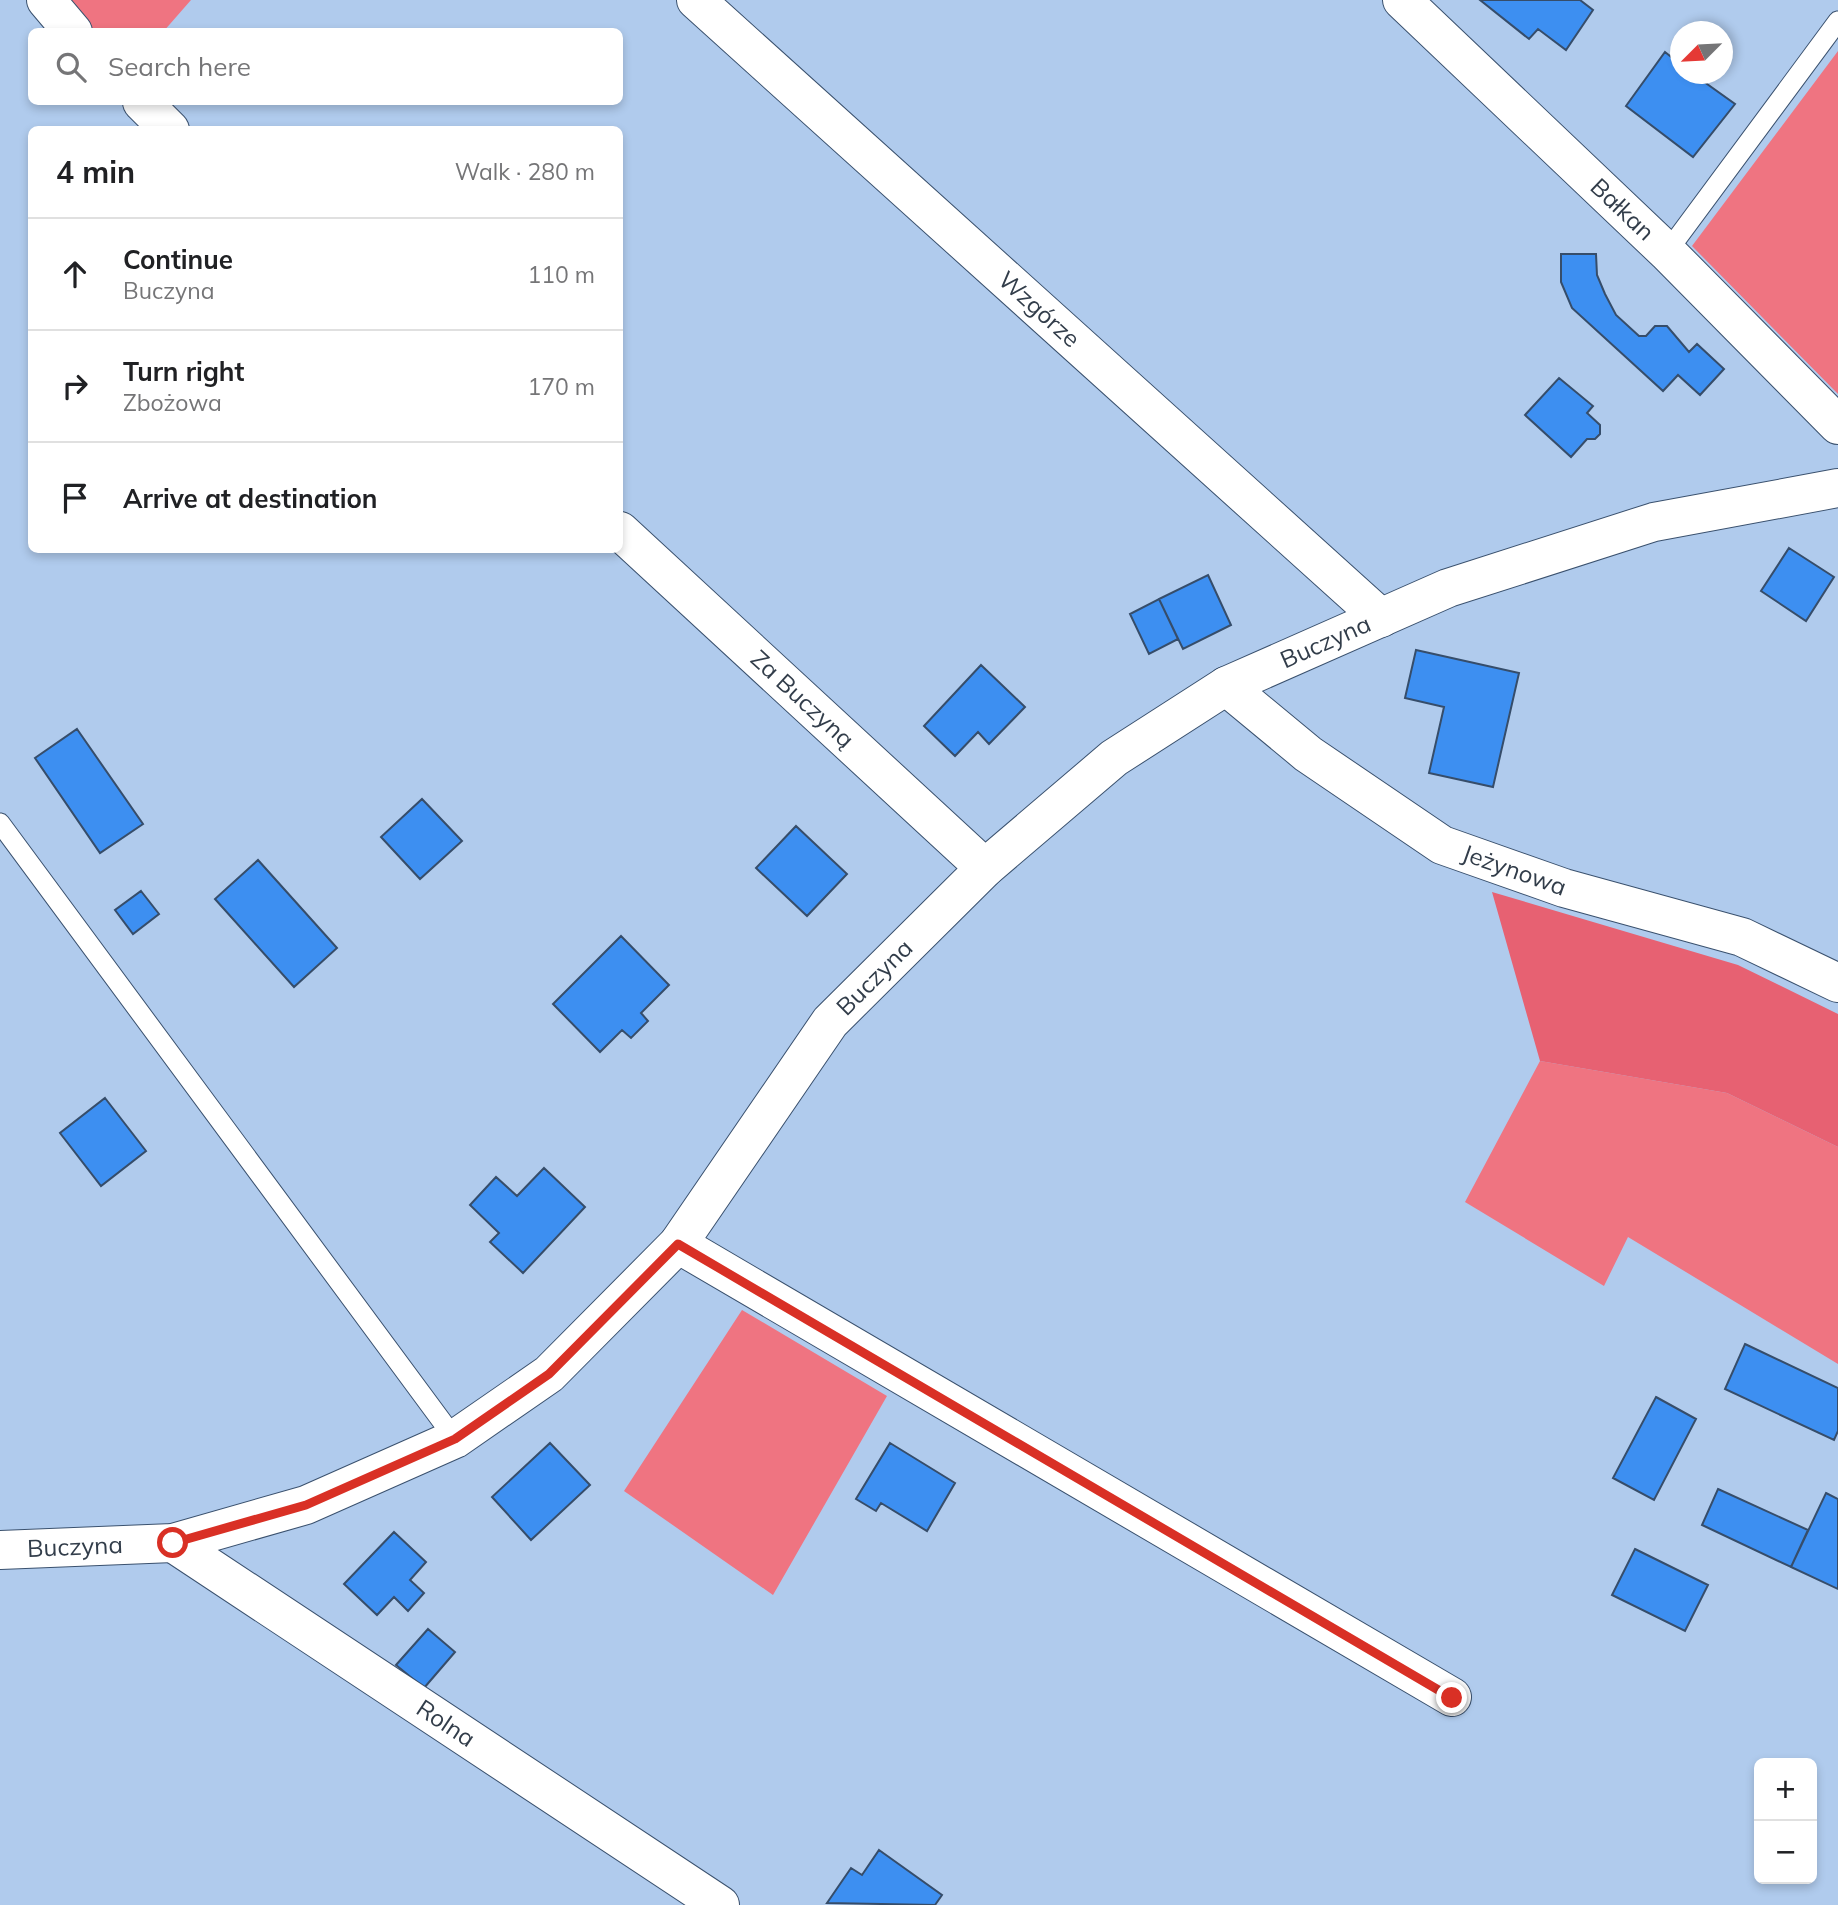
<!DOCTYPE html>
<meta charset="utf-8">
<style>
:root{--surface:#fff;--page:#f6f6f6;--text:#202124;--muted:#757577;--line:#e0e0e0}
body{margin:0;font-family:Mulish,sans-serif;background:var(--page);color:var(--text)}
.controls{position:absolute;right:21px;bottom:21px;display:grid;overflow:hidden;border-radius:10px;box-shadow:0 4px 10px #0003}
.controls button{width:63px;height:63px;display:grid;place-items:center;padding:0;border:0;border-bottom:2px solid var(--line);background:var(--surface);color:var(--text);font:35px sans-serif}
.compass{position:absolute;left:1670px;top:21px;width:63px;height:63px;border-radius:50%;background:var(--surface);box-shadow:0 4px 10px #0003;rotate:246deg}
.stop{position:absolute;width:21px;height:21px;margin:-16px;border:5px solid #d93025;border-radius:50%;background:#fff}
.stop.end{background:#d93025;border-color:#fff;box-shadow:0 2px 7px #0008}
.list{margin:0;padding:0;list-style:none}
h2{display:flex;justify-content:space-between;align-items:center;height:91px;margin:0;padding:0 28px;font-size:30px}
h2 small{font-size:23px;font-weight:400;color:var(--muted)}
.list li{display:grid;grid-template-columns:46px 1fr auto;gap:21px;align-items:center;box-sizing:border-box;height:112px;padding:0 28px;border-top:2px solid var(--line)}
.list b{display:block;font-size:26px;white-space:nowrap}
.list p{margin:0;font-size:23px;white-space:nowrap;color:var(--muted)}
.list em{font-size:23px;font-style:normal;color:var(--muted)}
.icon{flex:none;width:38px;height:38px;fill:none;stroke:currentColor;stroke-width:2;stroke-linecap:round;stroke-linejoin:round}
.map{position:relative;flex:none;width:1838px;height:1905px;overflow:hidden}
.search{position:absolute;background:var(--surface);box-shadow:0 4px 10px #0003;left:28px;top:28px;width:595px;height:77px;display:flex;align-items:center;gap:18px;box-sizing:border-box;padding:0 24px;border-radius:10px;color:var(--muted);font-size:26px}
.panel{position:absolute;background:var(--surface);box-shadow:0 4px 10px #0003;left:28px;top:126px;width:595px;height:427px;border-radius:10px}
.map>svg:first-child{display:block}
</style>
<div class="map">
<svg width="1838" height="1905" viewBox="0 0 1838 1905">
<rect width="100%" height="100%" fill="#b0cbed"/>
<path fill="#ef7481" d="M67,0H191L163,32L94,31Z
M1838,51V394L1692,246Z
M1540,1061L1727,1093L1838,1147V1364L1628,1237L1604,1286L1465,1202Z
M742,1310L887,1396L773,1595L624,1491Z"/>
<path fill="#e76172" d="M1492,892L1738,965L1838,1014V1147L1727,1093L1540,1061Z"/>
<path fill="#3d8ff1" stroke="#364d6a" stroke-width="2" d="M1480,0H1580L1593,10L1566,50L1538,29L1529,39Z
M1665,52L1680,64V74H1693L1735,104L1693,157L1626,106Z
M1561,254H1596L1597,275L1605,294L1616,315L1639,336H1646L1655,326H1667L1689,352L1697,344L1724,369L1700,395L1678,375L1663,391L1572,308L1561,282Z
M1559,378L1593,406L1587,413L1600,425V434L1595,439H1587L1571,457L1525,415Z
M1789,548L1834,577L1806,621L1761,591Z
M1208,575L1231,625L1183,649L1159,599Z
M1159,599L1178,639L1149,654L1130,614Z
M1416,650L1519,673L1493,787L1429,773L1444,707L1405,698Z
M981,665L1025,707L989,744L978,732L955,756L924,726Z
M77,729L143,824L100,853L35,758Z
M422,799L462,841L420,879L381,837Z
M796,826L847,874L807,916L756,868Z
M258,860L337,948L294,987L215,899Z
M141,891L159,914L133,934L115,910Z
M621,936L669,985L641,1013L648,1021L631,1038L622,1030L600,1052L553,1004Z
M105,1098L146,1151L101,1186L60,1133Z
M544,1168L585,1207L523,1273L490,1242L499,1233L470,1205L496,1177L517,1196Z
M1745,1344L1838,1388V1431L1834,1440L1725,1389Z
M1656,1397L1696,1419L1654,1500L1613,1478Z
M550,1443L590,1485L531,1540L492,1497Z
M890,1443L955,1483L927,1531L881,1503L876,1511L856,1499Z
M1718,1489L1808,1530L1791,1567L1702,1525Z
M1826,1493L1838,1499V1589L1791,1567Z
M394,1532L426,1562L410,1580L424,1593L408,1611L394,1597L377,1615L344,1584Z
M1635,1549L1708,1585L1685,1631L1612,1595Z
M428,1629L455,1652L424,1688L396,1665Z
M879,1850L942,1895L935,1905L827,1903L851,1868L862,1875Z"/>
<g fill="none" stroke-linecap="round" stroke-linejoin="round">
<g stroke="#3a516e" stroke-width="21">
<path id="service" d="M1667,252L1838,21
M0,823L455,1439"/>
</g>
<g stroke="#3a516e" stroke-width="40">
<g id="minor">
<path d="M46,0L73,32"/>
<path id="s1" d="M696,0L1381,618"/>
<path id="s2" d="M1402,0L1667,252L1838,425"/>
<path d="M142,102L170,130"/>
<path id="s3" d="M620,531L985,868"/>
<path id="s4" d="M1226,686L1308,754L1442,845L1564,888L1742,937L1838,983"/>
<path d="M678,1244L1452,1697"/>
<path id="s5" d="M173,1543L720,1905"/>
<path id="s6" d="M0,1550L173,1543L306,1505L455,1439L549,1374L678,1244L830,1022L985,868L1114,758L1226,686L1448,588L1654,522L1838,488"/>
</g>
</g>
<use href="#service" stroke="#fff" stroke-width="19"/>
<use href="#minor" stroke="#fff" stroke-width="38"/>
</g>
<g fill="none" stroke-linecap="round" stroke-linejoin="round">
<path stroke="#d93025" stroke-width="9" d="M173,1543L306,1505L455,1439L549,1374L678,1244L1452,1698"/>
</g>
<g text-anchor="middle" stroke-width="7" stroke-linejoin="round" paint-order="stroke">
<g font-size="24" fill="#323d4a" stroke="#ddeafc">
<text dy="8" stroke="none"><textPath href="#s2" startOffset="304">Bałkan</textPath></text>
<text dy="8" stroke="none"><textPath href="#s1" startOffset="462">Wzgórze</textPath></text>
<text dy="8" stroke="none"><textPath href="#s6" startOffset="1671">Buczyna</textPath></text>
<text dy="8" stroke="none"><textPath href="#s3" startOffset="248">Za Buczyną</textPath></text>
<text dy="8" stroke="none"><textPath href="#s4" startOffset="345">Jeżynowa</textPath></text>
<text dy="8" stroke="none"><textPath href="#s6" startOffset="1104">Buczyna</textPath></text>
<text dy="8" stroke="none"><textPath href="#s6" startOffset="75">Buczyna</textPath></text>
<text dy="8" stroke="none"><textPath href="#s5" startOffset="327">Rolna</textPath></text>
</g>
</g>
</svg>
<div class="controls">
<button>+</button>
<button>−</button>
</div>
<svg class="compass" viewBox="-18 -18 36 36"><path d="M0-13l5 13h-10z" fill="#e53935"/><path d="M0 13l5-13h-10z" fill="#757577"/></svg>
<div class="stop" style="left:173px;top:1543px"></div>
<div class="stop end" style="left:1452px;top:1698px"></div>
<div class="search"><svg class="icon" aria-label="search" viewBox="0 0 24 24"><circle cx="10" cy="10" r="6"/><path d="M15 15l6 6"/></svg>Search here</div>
<section class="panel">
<h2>4 min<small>Walk · 280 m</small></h2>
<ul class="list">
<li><svg class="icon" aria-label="ahead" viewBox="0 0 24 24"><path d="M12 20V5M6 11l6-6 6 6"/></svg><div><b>Continue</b><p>Buczyna</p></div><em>110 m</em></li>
<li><svg class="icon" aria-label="right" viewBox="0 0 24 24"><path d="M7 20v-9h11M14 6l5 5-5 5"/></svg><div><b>Turn right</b><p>Zbożowa</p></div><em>170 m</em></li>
<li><svg class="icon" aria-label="arrive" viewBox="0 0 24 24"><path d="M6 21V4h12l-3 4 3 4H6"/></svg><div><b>Arrive at destination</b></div></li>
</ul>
</section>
</div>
